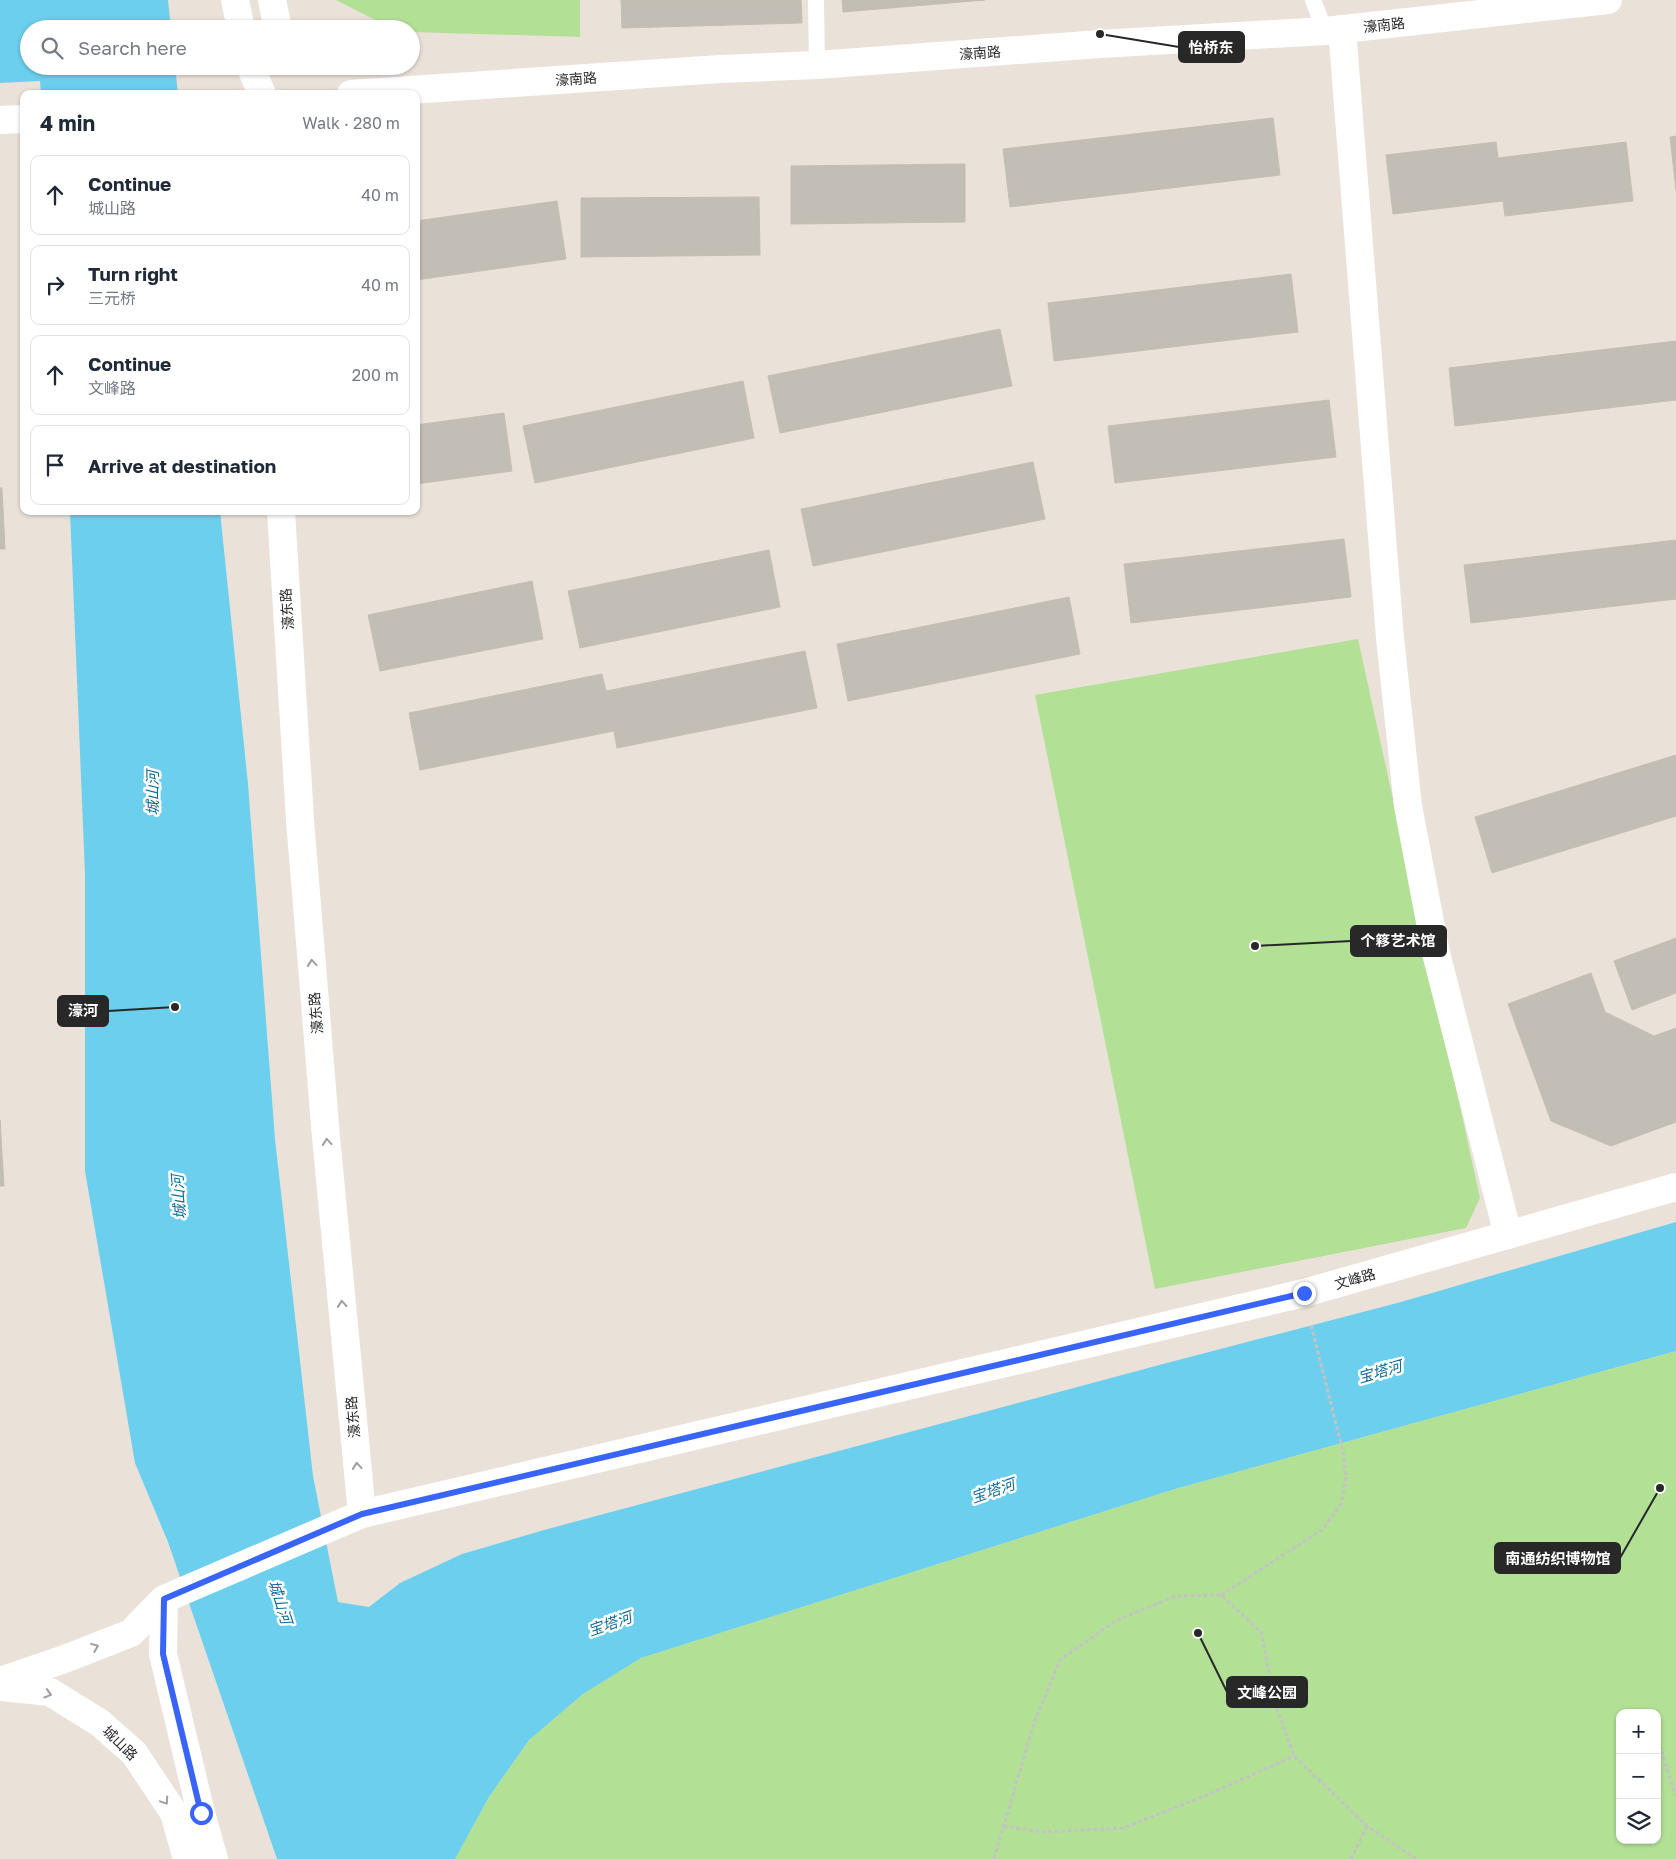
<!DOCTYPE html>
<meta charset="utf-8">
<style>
:root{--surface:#fff;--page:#f2f2f3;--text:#1f2937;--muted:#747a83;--line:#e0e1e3}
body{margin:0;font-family:"Golos Text","Noto Sans SC",sans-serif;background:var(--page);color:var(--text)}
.controls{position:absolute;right:15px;bottom:15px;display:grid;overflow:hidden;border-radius:10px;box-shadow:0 1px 4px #0004}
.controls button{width:45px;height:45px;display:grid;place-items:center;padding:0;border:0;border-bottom:1px solid var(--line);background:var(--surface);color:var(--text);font:25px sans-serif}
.stop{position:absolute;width:15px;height:15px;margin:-11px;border:4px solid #3964f8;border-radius:50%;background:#fff}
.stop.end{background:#3964f8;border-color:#fff;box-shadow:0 1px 5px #0008}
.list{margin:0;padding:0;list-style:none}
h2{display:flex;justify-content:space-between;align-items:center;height:65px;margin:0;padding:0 20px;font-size:21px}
h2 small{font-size:16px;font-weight:400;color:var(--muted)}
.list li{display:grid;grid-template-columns:32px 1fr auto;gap:15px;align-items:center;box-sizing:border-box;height:80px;margin:0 10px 10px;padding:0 10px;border:1px solid var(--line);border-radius:10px}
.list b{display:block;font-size:19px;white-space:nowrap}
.list p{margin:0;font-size:16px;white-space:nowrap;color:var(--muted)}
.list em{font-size:16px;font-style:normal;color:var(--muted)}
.icon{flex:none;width:28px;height:28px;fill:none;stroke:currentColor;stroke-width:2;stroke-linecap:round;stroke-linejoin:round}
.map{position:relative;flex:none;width:1676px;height:1859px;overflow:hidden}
.search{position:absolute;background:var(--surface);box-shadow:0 1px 4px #0004;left:20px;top:20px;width:400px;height:55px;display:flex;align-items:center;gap:12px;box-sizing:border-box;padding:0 18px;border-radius:28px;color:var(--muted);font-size:19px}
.panel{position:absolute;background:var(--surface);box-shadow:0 1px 4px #0004;left:20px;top:90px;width:400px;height:425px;border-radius:10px}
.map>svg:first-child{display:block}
</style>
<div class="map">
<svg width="1676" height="1859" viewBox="0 0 1676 1859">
<rect width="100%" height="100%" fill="#eae2d9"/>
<path fill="#b2e196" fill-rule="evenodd" d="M336,0H580V37L411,32V29H393Z
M1358,639L1480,1198L1466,1228L1155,1289L1035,695Z
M1676,1351V1859H455L489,1797L529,1740L583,1694L641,1658L1175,1489ZM1620,1713H1657V1840H1620Z"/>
<path fill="#6ccfed" d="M0,0H168L171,29H29V66H175L178,94H41L40,81L0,83Z
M70,511H220L248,784L275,1139L313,1476L338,1602L369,1607L400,1583L462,1554L544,1530L1163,1364L1401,1302L1676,1222V1351L1175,1489L641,1658L583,1694L529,1740L489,1797L455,1859H277L168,1542L135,1463L85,1171V874Z"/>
<path fill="#c2bdb5" stroke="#c5beb3" d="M621,0H801L802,23L622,28Z
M842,0H985L843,12Z
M1273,118L1280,175L1010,207L1003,149Z
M1676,136V190L1670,137Z
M1496,142L1498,158L1626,142L1633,201L1505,216L1503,201L1393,214L1386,155Z
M965,164V222L791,224V166Z
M759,197L760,255L581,257V198Z
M557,201L566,259L416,280V221Z
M1291,274L1298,332L1054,361L1048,303Z
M1000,329L1012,386L780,433L768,376Z
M1676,341V400L1455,426L1449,368Z
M743,381L754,438L535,483L523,426Z
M1329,400L1336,457L1115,483L1108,426Z
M504,413L512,471L416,484V425Z
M1033,462L1045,519L813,566L801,509Z
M0,488H2L5,549H0Z
M1344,539L1351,597L1131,623L1124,564Z
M1676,540V599L1471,623L1464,565Z
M769,550L780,607L580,648L568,591Z
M532,581L543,639L380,671L368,615Z
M1069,597L1080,654L848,701L837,644Z
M805,651L817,708L617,748L614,731L420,770L409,713L602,674L606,691Z
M1676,755V816L1492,873L1475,817Z
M1676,938V993L1632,1010L1614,961Z
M1591,973L1605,1012L1654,1036L1676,1028V1122L1611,1146L1551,1121L1508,1004Z
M0,1120L4,1186H0Z"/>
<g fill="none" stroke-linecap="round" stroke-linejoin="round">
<path stroke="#c3c3c3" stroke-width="3" stroke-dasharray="4 2.5" stroke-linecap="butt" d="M1221,1595L1322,1530L1341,1504L1346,1478L1343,1452L1311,1324
M1657,1746L1661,1749L1676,1797
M1003,1826L1042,1832L1123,1828L1209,1794L1294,1756
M994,1859L1034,1723L1060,1660L1117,1620L1176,1596L1221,1595L1261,1632L1276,1706L1294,1756L1367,1826L1416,1859
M1351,1859L1367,1826"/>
<path stroke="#fff" stroke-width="16" d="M816,0L817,65
M1313,0L1325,31"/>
<path stroke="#fff" stroke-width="28" d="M1342,29L1390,638L1408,806L1436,953L1508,1235"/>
<path stroke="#fff" stroke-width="28" d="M351,94L720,69L817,65L1100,44L1325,31L1608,0
M362,1514L1304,1293L1676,1187"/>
<path stroke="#fff" stroke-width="28" d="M235,0L241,29
M272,0L278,29
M250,66L262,94
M0,120L24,119
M164,1599L163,1654L201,1813L214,1859
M0,1681L62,1660L131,1633L164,1599L362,1514L326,1137L300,820L281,511
M0,1687L50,1692L100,1723L134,1753L174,1813L187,1859"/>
</g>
<defs><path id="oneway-chevron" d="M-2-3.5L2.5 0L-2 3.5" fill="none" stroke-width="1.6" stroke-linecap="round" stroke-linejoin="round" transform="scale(1.25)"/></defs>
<g stroke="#9e9e9e">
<use href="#oneway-chevron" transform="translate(312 963) rotate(-95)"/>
<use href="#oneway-chevron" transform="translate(327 1142) rotate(-95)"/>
<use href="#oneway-chevron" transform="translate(342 1304) rotate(-95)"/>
<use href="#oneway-chevron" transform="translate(357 1466) rotate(-95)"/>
<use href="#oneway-chevron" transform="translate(95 1647) rotate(-22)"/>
<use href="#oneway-chevron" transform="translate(48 1694) rotate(17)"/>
<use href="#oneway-chevron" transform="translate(165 1801) rotate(56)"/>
</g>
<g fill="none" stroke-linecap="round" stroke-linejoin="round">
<path stroke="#3964f8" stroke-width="6" d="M201,1813L163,1654L164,1599L362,1514L1304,1293"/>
</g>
<g text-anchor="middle" stroke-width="5" stroke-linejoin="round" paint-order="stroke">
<g font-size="14" fill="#282828" stroke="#fff">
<text transform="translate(1384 25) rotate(-6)" y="5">濠南路</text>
<text transform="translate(980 53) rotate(-4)" y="5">濠南路</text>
<text transform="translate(576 79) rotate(-4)" y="5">濠南路</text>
<text transform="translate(287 609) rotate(-94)" y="5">濠东路</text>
<text transform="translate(316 1013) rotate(-95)" y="5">濠东路</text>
<text transform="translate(1355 1279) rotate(-16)" y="5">文峰路</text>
<text transform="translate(353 1417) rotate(-95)" y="5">濠东路</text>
<text transform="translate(120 1743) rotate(44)" y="5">城山路</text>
</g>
<g font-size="15" font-style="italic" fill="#0e6c95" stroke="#fff">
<text transform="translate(153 793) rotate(-90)" y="5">城山河</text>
<text transform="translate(179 1197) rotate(-94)" y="5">城山河</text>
<text transform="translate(1380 1372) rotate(-16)" y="5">宝塔河</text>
<text transform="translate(993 1491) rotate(-19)" y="5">宝塔河</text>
<text transform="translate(280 1602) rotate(72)" y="5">城山河</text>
<text transform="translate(610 1624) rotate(-19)" y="5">宝塔河</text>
</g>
</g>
<path fill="none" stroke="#282828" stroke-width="2" d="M1100 34L1179 47M1255 946L1351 941M175 1007L108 1011M1660 1488L1620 1558M1198 1633L1227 1692"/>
<g fill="#282828" stroke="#fff" stroke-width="2">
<circle cx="1100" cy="34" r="5"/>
<circle cx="1255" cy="946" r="5"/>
<circle cx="175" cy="1007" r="5"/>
<circle cx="1660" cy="1488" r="5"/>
<circle cx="1198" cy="1633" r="5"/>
</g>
<g fill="#282828" stroke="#282828" stroke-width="2">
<rect x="1179" y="32" width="65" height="30" rx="5"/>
<rect x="1351" y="926" width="95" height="30" rx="5"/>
<rect x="58" y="996" width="50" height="30" rx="5"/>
<rect x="1495" y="1543" width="125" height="30" rx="5"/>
<rect x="1227" y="1677" width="80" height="30" rx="5"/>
</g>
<g font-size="15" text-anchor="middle" font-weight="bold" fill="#fff">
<text x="1211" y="53">怡桥东</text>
<text x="1398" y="946">个簃艺术馆</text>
<text x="83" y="1016">濠河</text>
<text x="1558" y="1564">南通纺织博物馆</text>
<text x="1267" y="1698">文峰公园</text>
</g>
</svg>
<div class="controls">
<button>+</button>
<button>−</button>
<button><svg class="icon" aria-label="layers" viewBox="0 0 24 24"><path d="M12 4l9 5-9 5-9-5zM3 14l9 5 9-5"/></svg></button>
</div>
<div class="stop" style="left:201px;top:1813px"></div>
<div class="stop end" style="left:1304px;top:1293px"></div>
<div class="search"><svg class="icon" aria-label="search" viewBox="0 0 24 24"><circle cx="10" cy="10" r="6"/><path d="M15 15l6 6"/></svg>Search here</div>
<section class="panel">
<h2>4 min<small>Walk · 280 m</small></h2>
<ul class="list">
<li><svg class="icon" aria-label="ahead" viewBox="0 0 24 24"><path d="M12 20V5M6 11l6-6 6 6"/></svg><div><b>Continue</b><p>城山路</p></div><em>40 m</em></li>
<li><svg class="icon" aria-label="right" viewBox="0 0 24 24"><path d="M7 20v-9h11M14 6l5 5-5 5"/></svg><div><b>Turn right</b><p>三元桥</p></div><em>40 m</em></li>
<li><svg class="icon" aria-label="ahead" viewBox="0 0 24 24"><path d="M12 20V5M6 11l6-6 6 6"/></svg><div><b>Continue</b><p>文峰路</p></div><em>200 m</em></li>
<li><svg class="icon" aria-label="arrive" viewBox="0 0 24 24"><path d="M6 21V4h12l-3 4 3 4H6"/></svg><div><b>Arrive at destination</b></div></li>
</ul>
</section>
</div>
